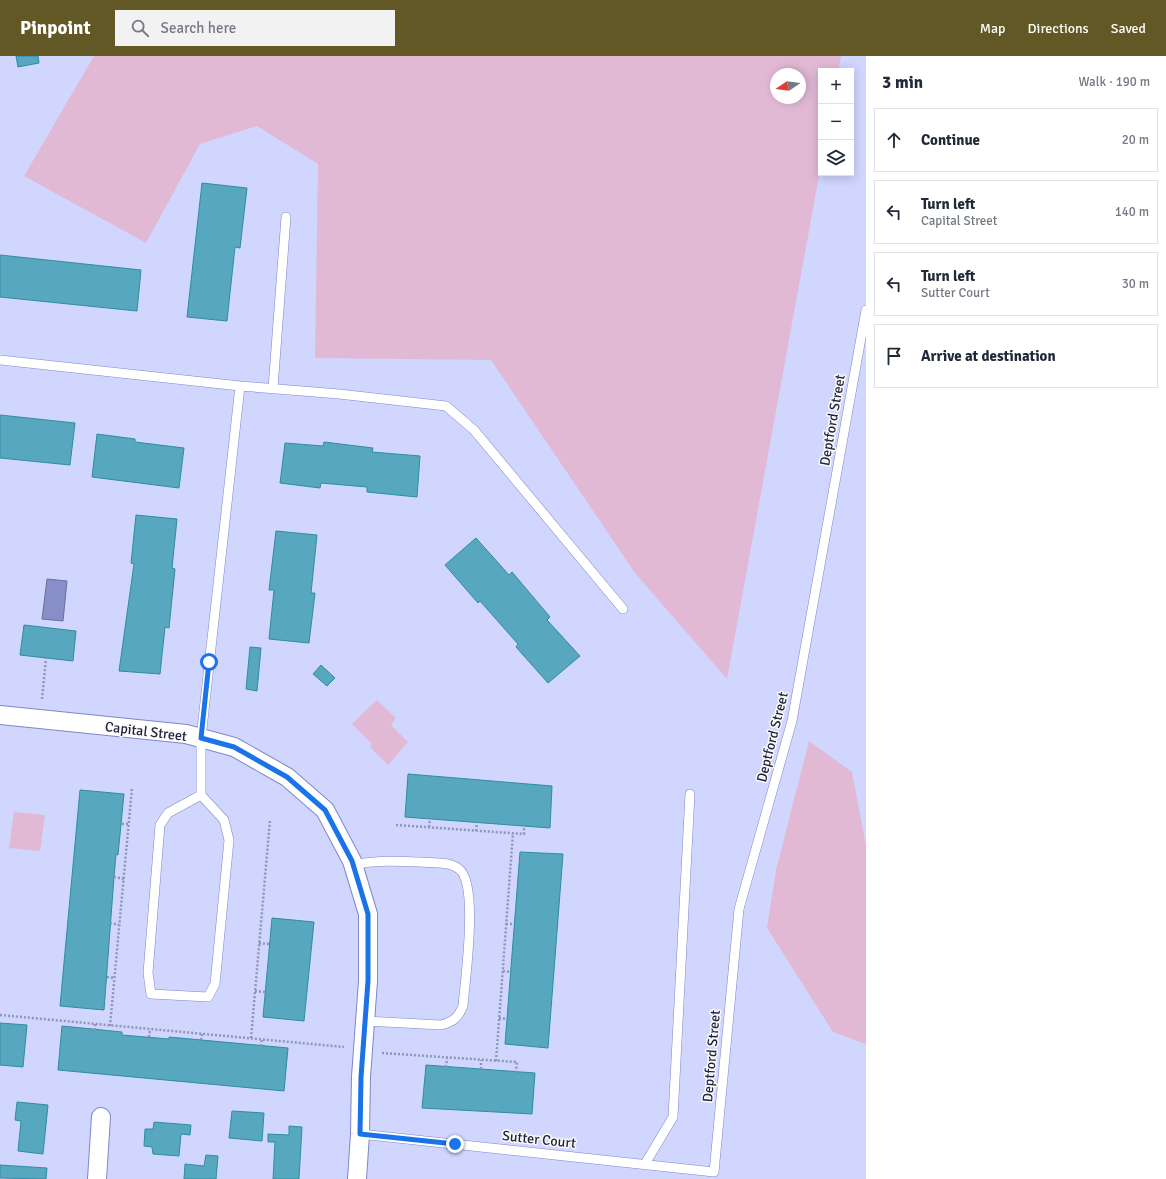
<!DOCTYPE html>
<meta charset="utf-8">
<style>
:root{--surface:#fff;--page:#f2f2f3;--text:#1f2937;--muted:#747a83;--line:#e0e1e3;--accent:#625825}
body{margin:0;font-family:Signika,sans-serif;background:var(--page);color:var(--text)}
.controls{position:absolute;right:12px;top:12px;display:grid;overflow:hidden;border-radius:0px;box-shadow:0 2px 10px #0003}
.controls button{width:36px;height:36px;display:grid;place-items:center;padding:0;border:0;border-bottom:1px solid var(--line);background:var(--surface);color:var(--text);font:20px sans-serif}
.compass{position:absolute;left:770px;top:12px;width:36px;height:36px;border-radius:50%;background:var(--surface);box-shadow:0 2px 10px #0003;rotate:257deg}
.stop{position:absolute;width:12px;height:12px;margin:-9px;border:3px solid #1a73e8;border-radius:50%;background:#fff}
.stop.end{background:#1a73e8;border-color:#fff;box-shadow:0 1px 4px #0008}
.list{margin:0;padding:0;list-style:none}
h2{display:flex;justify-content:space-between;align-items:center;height:52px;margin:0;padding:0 16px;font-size:17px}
h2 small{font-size:13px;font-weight:400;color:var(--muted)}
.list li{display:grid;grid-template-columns:26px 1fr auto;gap:12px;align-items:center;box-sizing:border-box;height:64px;margin:0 8px 8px;padding:0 8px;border:1px solid var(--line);border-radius:0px}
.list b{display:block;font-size:15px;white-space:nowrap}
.list p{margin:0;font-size:13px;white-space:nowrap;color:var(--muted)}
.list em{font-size:13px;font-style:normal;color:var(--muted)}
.icon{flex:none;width:22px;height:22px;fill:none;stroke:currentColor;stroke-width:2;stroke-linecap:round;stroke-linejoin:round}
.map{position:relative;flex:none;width:866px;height:1123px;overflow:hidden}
header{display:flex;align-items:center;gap:24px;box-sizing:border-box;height:56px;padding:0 20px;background:var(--accent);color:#fff}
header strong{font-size:19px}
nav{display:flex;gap:22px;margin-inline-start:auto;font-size:14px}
.search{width:280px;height:36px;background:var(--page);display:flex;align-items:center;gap:10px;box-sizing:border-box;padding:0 14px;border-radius:0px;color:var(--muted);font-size:15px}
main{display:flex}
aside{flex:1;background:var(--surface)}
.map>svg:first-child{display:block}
</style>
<header>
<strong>Pinpoint</strong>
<div class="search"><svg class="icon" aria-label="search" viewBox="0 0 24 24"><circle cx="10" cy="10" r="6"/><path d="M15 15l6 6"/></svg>Search here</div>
<nav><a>Map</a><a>Directions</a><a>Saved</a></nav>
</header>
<main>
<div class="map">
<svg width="866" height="1123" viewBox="0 0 866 1123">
<rect width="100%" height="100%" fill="#d0d6fe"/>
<path fill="#e2b9d5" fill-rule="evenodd" d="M94,0H841L838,15H821V109L727,623L635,517L491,304L315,302L318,108L257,70L200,88L146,187L24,120ZM776,18H800V42H776Z
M377,644L396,662L391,669L408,686L388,709L370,691L372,688L352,668Z
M809,685L852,716L866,790V988L833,976L767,872L776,814Z
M14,756L45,759L40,795L9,792Z"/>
<path fill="#888fc8" stroke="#696f9e" d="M47,523L67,525L63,565L42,563Z"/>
<path fill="#57a7be" stroke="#2f8ca4" d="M16,0H38L39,7L18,11Z
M202,127L247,132L240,192L235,191L227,265L187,261Z
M0,199L141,214L137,255L0,241Z
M0,359L75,367L70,409L0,402Z
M97,378L135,383V386L184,392L179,432L92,421Z
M324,386L373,392L372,396L420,400L417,441L367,436V431L321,427L320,432L280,427L285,387L323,390Z
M136,459L177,463L172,512L175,513L169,572L165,571L160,618L119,615L134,508L131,507Z
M276,475L317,479L311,537H315L309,587L269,583L274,534H269Z
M476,482L509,519L512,516L550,561L547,564L580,600L548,627L516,591L518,588L480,545L478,547L445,509Z
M24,569L76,575L73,605L20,599Z
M250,591L261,592L257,635L246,633Z
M321,609L335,622L327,630L313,618Z
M408,718L552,730L550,772L405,761Z
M80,734L124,738L118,799L116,798L114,821L104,954L60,950Z
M520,796L563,798L548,992L505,988Z
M272,862L314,866L304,965L263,961Z
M0,967L27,969L23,1011L0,1009Z
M62,970L122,976V979L169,983V981L288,992L284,1035L58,1014Z
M426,1009L535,1017L532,1058L422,1052Z
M17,1046L48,1049L43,1098L18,1095L21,1065L15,1064Z
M232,1055L264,1057L262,1085L229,1082Z
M154,1066L191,1069L190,1079L181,1078L179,1100L153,1098L152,1091L144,1090L145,1073H153Z
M289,1070L302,1071L299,1123H273L275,1086H268V1078L289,1079Z
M206,1099L218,1100L216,1123H184L185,1108L204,1110Z
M0,1109L47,1112L46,1123L0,1122Z"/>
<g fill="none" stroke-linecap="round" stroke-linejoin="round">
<g stroke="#8087c4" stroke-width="10">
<path id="service" d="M0,304L240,330L201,682V739L168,757L160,769L148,917L151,938L208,941L215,928L229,784L224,764L201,739
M240,330L339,338L446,350L474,374L623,553
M273,332L286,161
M353,809C376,804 397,805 420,806C432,807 449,805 459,813C479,828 465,924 463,950C458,962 453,966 441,969L365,965
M360,1078L714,1116L739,853L792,665L866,254
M645,1108L673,1061L690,738"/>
</g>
<g stroke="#8087c4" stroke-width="20">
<path id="minor" d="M0,659L186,678L234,691L287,721L325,754L352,805L368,858V925L361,1021L360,1078L357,1123
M97,1123L101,1061"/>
</g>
<path stroke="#9095b7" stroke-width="2.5" stroke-dasharray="2 2" stroke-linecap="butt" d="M42,643L46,602
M122,768H129
M396,769L524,778V770
M429,771L430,763
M476,775L477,767
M114,821L124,823
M110,867L119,869
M506,868H514
M259,887L269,888
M503,915L511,916
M107,921L114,922
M255,935L265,936
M0,959L344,991
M499,962L507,963
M95,968V974
M110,970L132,732
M149,981L150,973
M251,982L270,764
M201,984L202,978
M261,990L262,983
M382,997L517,1006L516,1016
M496,1005L513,777
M446,1011L447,1002
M481,1013V1004"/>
<use href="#service" stroke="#fff" stroke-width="9"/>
<use href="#minor" stroke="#fff" stroke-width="18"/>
</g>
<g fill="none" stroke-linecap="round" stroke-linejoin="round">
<path stroke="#1a73e8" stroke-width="5" d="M209,606L201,682L234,691L287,721L325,754L352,805L368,858V925L361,1021L360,1078L455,1088"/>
</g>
<g text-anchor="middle" stroke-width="3" stroke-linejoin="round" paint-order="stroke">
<g font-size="14" fill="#22243d" stroke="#fafafa">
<text transform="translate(832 364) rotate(-80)" y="5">Deptford Street</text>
<text transform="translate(146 675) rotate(7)" y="5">Capital Street</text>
<text transform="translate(772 681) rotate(-76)" y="5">Deptford Street</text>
<text transform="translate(711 1000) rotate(-85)" y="5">Deptford Street</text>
<text transform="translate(539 1083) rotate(6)" y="5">Sutter Court</text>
</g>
</g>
</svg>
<div class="controls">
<button>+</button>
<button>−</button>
<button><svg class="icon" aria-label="layers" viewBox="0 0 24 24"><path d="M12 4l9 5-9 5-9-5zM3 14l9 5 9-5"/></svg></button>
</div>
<svg class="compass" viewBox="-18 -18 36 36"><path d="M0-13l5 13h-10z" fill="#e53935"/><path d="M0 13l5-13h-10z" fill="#747a83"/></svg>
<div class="stop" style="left:209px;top:606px"></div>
<div class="stop end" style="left:455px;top:1088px"></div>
</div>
<aside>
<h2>3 min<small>Walk · 190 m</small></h2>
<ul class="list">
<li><svg class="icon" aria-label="ahead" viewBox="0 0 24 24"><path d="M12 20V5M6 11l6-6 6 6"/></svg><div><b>Continue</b></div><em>20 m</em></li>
<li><svg class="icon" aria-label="left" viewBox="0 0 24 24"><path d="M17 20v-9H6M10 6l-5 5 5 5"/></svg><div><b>Turn left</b><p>Capital Street</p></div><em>140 m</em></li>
<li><svg class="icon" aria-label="left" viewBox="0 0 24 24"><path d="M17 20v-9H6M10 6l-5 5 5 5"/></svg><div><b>Turn left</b><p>Sutter Court</p></div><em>30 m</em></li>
<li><svg class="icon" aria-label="arrive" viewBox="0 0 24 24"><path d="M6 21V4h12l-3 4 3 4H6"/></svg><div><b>Arrive at destination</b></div></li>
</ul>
</aside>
</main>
